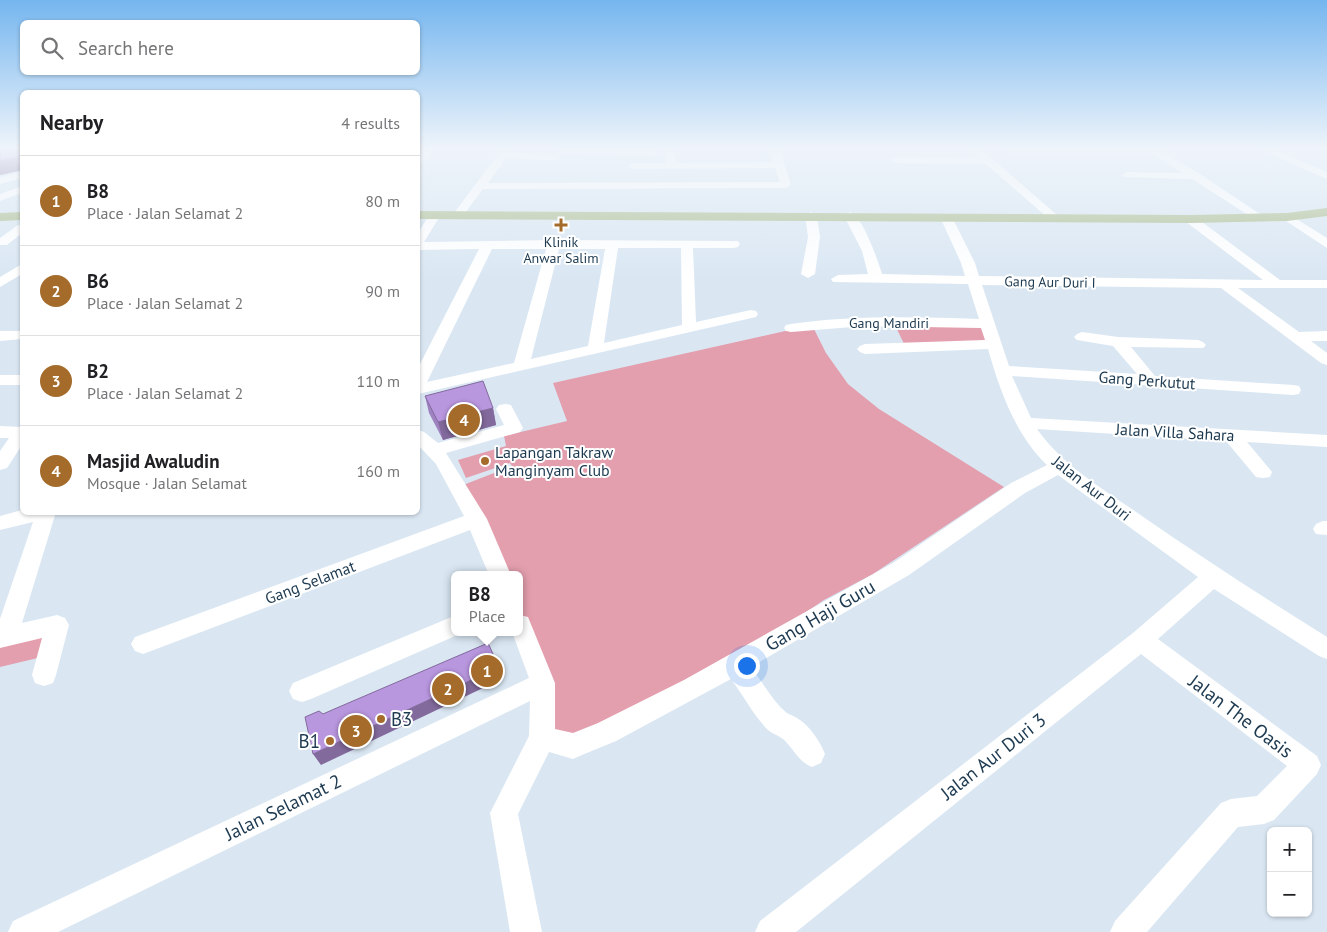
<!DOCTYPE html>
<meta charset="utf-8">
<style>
:root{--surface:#fff;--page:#f6f6f6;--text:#202124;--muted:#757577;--line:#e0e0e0;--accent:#a46b2a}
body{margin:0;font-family:"PT Sans",sans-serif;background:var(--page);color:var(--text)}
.controls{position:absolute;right:15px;bottom:15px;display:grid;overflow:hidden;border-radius:8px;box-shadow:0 1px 4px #0004}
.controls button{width:45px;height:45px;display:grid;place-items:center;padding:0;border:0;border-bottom:1px solid var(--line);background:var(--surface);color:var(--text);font:25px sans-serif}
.you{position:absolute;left:746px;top:665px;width:18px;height:18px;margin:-12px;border:4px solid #fff;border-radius:50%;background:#1a73e8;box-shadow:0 0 0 8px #1a73e833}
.badge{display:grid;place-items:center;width:32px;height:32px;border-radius:50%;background:var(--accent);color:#fff;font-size:16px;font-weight:700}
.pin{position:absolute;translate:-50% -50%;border:2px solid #fff;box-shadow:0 1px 5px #0006}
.popup{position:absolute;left:451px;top:571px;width:72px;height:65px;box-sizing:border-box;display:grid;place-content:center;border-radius:8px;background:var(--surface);filter:drop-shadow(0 1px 4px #0005);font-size:16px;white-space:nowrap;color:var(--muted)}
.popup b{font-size:19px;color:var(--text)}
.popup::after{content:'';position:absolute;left:50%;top:100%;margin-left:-10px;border:10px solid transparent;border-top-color:var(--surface)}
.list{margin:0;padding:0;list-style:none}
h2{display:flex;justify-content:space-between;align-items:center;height:65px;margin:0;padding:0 20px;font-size:21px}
h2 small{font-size:16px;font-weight:400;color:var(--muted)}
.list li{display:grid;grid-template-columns:32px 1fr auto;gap:15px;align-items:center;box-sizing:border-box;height:90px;padding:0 20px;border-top:1px solid var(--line)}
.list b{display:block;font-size:19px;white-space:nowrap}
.list p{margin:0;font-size:16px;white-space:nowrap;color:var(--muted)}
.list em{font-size:16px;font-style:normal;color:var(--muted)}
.icon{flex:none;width:28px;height:28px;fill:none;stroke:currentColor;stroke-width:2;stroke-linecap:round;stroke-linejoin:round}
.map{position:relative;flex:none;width:1327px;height:932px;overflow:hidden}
.search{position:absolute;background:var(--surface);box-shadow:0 1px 4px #0004;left:20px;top:20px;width:400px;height:55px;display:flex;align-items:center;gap:12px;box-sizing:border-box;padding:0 18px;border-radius:8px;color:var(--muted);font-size:19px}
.panel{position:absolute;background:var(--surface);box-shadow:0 1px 4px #0004;left:20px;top:90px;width:400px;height:425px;border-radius:8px}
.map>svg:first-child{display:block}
</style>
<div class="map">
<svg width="1327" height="932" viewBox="0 0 1327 932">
<rect width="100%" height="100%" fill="#dae7f3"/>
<path fill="#e49fae" d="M894,323L981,325L991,344L905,346Z
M812,325L826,353L848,384L879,409L1004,487L873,574L824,600L693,688L607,732L542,738L543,683L520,624V575H500L458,487L512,466L510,463L466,478L458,460L506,446L504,436L567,421L553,383Z
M48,630L42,657L0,667V644Z"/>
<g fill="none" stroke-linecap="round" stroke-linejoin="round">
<path fill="#fff" fill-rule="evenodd" d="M425,148H436L422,163L418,164V156Z
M503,148H513L510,152L556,155L561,158L556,161L506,158L488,183L780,182L775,168L633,169L628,166L633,163H667L663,148H673L677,163L773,162L769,148H779L791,185L786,188L483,189L462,217H454L452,215L454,213Z
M969,148H980L1057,215L1059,217L1057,219H1049L986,164L895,163L890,160L895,157L979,158Z
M1006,148H1157L1200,174L1266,218L1264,220H1256L1192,179L1123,177L1122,175L1127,172L1182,173L1151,153H1010L1007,152Z
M1256,148H1270L1327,172V179Z
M561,149L655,150L660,153L655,156L557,154V150Z
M22,172V178L0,184V177Z
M22,186V193L0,201V194Z
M434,212L440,216L424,242L554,240L738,241L740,244L738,247L734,248H693L696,322L751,310L756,311L758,314L756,317L418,394V368L479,249L418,250V233L430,214ZM618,248H681L682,325L604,343ZM492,249H546L514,363L427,382ZM559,249H605L588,346L531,359Z
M811,212L817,216L820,237L815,274L808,278L801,274L808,237L805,216Z
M850,212C863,216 878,261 882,274L965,276L961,263L940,217L946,213L952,217L975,263L979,276L1263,280L1186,222L1184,219L1186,216H1194L1280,280H1327V288H1238L1299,332L1327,331V341H1311L1327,353V365L1321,363L1221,288L982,285L1009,366L1137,374L1113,346L1077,340L1074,337L1077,334L1082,332L1118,337L1198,340L1203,342L1206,345L1203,348L1131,347L1155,376L1293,385L1299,386L1301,390L1299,394L1293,395L1012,376L1031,418L1327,435V447L1247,442L1272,472L1270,477L1263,478L1256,477L1226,441L1037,429C1063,466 1103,489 1139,514C1201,557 1263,597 1327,637V659L1319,656L1214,589L1158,639L1317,756L1321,765L1317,774L1274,820L1264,824L1238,827L1147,932H1110L1115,921L1221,803L1231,799L1257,796L1287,766L1141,654L796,932H755L760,921L1133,633L1198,577L1058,475L1025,493L909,575L751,667C761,680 774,703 787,713C790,715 794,716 797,718C809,725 820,741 825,754L821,763L812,767C800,762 796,753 787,743C782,736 774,735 768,730C754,716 743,695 731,679L616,741L582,755L573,759L549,752L518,814L542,932H510L490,813L529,736L530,701L58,932H8L13,921L529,678L512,632H520V615L528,617L555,683V729L573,733L598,723L684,680L893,563L1011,483L1047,465C1015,434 1000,391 988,349L865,354L860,352L857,349L860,346L865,344L985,340L981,328L864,326L791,332L786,331L784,328L786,325L791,324C854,315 916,317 979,319L968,284L833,282L831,279L838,275L868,274L862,251L844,216Z
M1287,213L1327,238V248L1283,219L1281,217L1283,215Z
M18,225H22V233L7,245H0V238Z
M22,264V274L0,287V277Z
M0,331H22V339L0,341Z
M0,375H22V385H0Z
M505,404L511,405L523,428L520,432L446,453L487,519L511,575H489L470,530L151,651L143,654L135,651L131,644L135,637L464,516L436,464L418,445V430L424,432L438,443L504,425L496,409L499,405Z
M0,426L22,427V445L7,468L0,470V451L9,438H0Z
M22,510V512H56L22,623L57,615L65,618L69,625L56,675L53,683L44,686L35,683L32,675L42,638L0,648V619L33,522L0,530V516Z
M1323,521H1327V535L1316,534L1313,529L1316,524Z
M454,616V632L462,633L311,699L302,702L293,699L289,691L293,683Z"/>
<path fill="#adbe91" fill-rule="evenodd" d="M1327,208V216L1287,221L1190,223L418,219V211L1190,215L1287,213Z
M22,212V220L0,221V213Z"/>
</g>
<path fill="#9f82c0" d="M0,148H22V170L0,175Z
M425,396L493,408L496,425L443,440L429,413Z"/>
<path fill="#826a9c" d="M15,158L22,170L0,175V161Z
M493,408L496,425L443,440L438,422Z
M499,667L502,679L321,765L313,754Z"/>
<path fill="#b997df" stroke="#826a9c" d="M0,148H22V159L15,158L0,161Z
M483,381L493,408L438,422L425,396Z
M488,643L499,667L313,754L305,717L319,711L323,714L332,710Z"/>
<linearGradient id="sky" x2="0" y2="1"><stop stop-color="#75b6ef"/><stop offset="0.53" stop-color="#eef4fa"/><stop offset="1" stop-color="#eef4fa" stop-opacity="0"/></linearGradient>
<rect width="1327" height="279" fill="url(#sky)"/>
<g fill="#a46b2a" stroke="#fff" stroke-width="2">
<path d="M558.5 217.5h5v5h5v5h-5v5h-5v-5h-5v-5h5z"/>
<circle cx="485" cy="461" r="5"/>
<circle cx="381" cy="719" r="5"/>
<circle cx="330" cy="741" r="5"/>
</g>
<g text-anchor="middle" stroke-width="4" stroke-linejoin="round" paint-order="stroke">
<g font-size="14" fill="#1c3950" stroke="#fff">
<text x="561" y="247">Klinik<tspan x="561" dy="16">Anwar Salim</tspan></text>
</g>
<g font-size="14" fill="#1c3950" stroke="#fff">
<text transform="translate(1050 282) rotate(1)" y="5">Gang Aur Duri I</text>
<text x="889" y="328">Gang Mandiri</text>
</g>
<g font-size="16" fill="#1c3950" stroke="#fff">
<text transform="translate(1147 380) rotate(4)" y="6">Gang Perkutut</text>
<text transform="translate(1175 432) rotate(3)" y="6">Jalan Villa Sahara</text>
<text transform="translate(1092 488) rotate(38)" y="6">Jalan Aur Duri</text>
<text transform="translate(310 582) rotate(-21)" y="6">Gang Selamat</text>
</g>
<g font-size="16" fill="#1c3950" stroke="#fff" text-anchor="start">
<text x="495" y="458">Lapangan Takraw<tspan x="495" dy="18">Manginyam Club</tspan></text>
</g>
<g font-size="19" fill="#1c3950" stroke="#fff">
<text transform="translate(820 615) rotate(-30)" y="7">Gang Haji Guru</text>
<text transform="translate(1241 716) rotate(37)" y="7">Jalan The Oasis</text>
<text transform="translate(993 756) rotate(-38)" y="7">Jalan Aur Duri 3</text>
<text transform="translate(283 807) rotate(-26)" y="7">Jalan Selamat 2</text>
</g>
<g font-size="19" fill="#1c3950" stroke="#fff" text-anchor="start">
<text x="391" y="726">B3</text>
<text x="320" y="748" text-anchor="end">B1</text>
</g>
</g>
</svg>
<div class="controls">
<button>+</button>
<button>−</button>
</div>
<div class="you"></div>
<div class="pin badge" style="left:487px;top:671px">1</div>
<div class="popup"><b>B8</b>Place</div>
<div class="pin badge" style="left:448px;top:689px">2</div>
<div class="pin badge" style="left:356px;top:731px">3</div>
<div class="pin badge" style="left:464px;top:420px">4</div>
<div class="search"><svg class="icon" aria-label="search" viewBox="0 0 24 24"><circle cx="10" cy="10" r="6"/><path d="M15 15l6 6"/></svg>Search here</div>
<section class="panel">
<h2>Nearby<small>4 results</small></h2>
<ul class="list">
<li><span class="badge">1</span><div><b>B8</b><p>Place · Jalan Selamat 2</p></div><em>80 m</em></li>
<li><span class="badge">2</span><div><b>B6</b><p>Place · Jalan Selamat 2</p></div><em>90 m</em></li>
<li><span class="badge">3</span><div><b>B2</b><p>Place · Jalan Selamat 2</p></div><em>110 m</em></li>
<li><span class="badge">4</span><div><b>Masjid Awaludin</b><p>Mosque · Jalan Selamat</p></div><em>160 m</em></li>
</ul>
</section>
</div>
